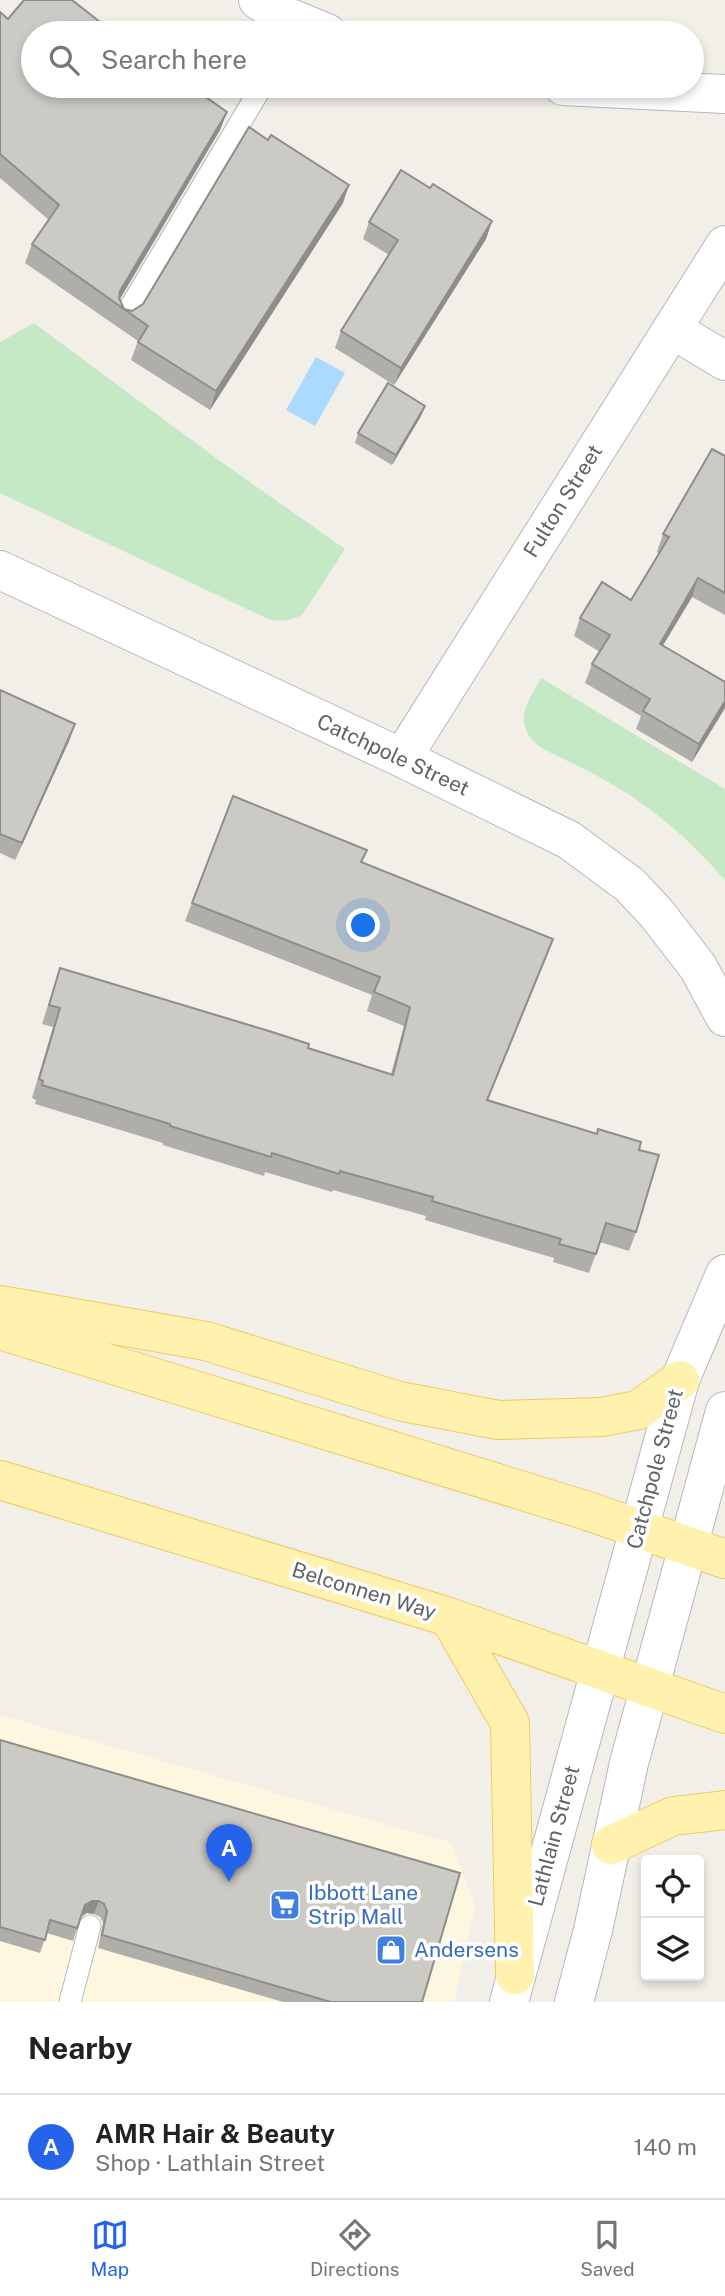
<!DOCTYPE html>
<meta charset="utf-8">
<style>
:root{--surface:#fff;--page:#f2f2f2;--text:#222;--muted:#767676;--line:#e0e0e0;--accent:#2563eb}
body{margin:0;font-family:"Public Sans",sans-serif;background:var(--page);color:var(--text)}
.controls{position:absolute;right:21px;bottom:21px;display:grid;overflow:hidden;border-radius:7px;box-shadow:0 4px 10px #0003}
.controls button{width:63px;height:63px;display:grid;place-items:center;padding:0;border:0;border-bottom:2px solid var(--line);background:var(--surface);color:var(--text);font:35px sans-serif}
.you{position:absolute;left:364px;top:926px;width:24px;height:24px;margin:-18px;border:5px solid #fff;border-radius:50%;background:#1a73e8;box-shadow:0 0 0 10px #1a73e833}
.badge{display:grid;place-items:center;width:46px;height:46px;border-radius:50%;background:var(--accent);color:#fff;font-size:23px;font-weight:700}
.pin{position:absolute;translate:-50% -58px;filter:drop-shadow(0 2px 4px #0008)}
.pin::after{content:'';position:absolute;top:37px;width:24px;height:21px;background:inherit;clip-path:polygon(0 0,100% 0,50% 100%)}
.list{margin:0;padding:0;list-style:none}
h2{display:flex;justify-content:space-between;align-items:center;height:91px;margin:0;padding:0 28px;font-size:30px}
h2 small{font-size:23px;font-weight:400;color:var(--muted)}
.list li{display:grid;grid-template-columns:46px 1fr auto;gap:21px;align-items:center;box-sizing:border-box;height:105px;padding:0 28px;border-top:2px solid var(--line)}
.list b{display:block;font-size:26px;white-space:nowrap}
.list p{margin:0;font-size:23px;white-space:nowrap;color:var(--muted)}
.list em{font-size:23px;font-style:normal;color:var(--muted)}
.icon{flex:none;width:38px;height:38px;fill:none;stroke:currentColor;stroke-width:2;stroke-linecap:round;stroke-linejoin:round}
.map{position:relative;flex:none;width:725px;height:2002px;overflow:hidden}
.search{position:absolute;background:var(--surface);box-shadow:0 4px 10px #0003;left:21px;right:21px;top:21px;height:77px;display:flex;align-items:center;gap:18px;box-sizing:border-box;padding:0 24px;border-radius:38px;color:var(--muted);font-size:26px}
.sheet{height:196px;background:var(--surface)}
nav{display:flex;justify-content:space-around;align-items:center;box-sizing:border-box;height:98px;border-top:2px solid var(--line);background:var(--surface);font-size:19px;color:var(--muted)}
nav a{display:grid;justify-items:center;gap:4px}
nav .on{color:var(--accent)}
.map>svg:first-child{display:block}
</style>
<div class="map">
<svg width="725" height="2002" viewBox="0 0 725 2002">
<rect width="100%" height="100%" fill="#f1efe8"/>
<path fill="#fef7e0" d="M0,1715L452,1843L475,1906L454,2002H0Z"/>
<path fill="#c5e8c5" d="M34,323L220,461L345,549L302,615C290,621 281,622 268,619L0,493V342Z
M541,678L725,789V880C692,842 653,807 608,782C586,769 562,759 540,747C511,724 527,704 541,678Z"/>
<path fill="#aadaff" d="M316,357L345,373L315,426L286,410Z"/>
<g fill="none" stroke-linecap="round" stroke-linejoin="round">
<g stroke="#b5b8bc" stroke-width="23">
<path id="service" d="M125,316L262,86
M70,2002L90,1926"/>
</g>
<g stroke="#b5b8bc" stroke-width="40">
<path id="minor" d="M258,0L278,13L327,33
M563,86L725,94
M672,329L725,361"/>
</g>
<g stroke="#b5b8bc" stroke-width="40">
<path id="tertiary" d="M0,570L402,758L569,840L630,885L657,914L698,967L725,1017
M402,758L725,245
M509,2002L680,1380L725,1274
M574,2002L593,1930L629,1763L725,1411"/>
</g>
<g stroke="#f2c960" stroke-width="40">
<path id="primary" d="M0,1305L206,1341L399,1401L498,1420L602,1417L638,1410L680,1380
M0,1330L588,1511L725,1559
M0,1480L449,1617L725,1714
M449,1617L510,1723L515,1975
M611,1845L673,1816L725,1810"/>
</g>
<use href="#service" stroke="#fff" stroke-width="21"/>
<use href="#minor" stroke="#fff" stroke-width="38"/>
<use href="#tertiary" stroke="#fff" stroke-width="38"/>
<use href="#primary" stroke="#fff2af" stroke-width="38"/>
</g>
<path fill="#afaea9" d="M0,12L8,19L33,33L227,112L220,130L119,300L124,309L132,311L343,203L210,410L131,360L138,341L25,263L32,244L49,220L0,178Z
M430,188L492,221L486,239L394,385L335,348L341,331L389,255L363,239L369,222Z
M425,406L421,416L392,465L355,443L358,433Z
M725,456V615L692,597L663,645L725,682V708L692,762L636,729L641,716L585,683L592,664L600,652L574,636L580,618L631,600L659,553L657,552L663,534Z
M0,690L75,724L69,741L15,860L0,853Z
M233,796L362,863L553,939L488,1100L639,1150L636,1232L629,1251L600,1242L589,1273L553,1262L554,1258L425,1220L426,1216L333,1190L332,1192L265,1172L264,1176L163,1145V1143L35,1104L36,1100L32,1098L53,1027L42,1024L60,968L391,1074L404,1026L367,1011L372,995L185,921Z
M0,1740L422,2002H283L98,1948L103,1923L100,1917L94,1914L87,1913L81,1917L73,1941L47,1933L40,1953L0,1941Z"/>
<path fill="#8f8d8a" d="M227,112L220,130L117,304L120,291Z
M349,185L343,203L210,410L216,391Z
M492,221L486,239L394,385L401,368Z
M425,406L421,416L392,465L396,455Z
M698,578L692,597L653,662L660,644Z
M725,701V708L692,762L699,744Z
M75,724L69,741L15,860L22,843Z
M553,939L546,958L480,1118L487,1100Z
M92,1901H99L94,1914L87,1913L80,1917L85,1905Z"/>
<path fill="#cccac5" stroke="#8f8d8a" stroke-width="2" d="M24,0H72L114,33H33V86H190L227,112L120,291L119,298L124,309L132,311L143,304L249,127L268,140L271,135L349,185L216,391L138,342L148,326L32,244L59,205L0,154V12L8,19Z
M401,170L430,188L433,184L492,221L401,368L341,331L398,240L369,222Z
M388,383L425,406L396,455L358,433Z
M712,449L725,456V593L698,578L660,644L725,682V701L699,744L643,711L650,699L592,664L610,635L580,618L602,582L631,600L669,537L663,534Z
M0,690L75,724L22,843L0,834Z
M233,796L367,850L361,862L553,939L487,1100L597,1134L598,1129L641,1142L639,1150L659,1155L636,1232L606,1223L596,1254L559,1244L561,1239L432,1201L433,1197L340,1171L339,1174L272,1153L271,1157L170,1126V1124L42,1085L43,1081L39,1079L60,1008L49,1005L60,968L269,1031L309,1044L308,1048L393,1075L410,1007L374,992L380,977L192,903Z
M0,1740L460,1873L422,2002H331L102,1935L107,1911L104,1904L99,1901H92L85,1905L77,1928L50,1920L45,1940L0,1927Z"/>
<defs>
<g id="supermarket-square" transform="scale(1.575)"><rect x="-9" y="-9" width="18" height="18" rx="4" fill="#3f7fe0" stroke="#fff"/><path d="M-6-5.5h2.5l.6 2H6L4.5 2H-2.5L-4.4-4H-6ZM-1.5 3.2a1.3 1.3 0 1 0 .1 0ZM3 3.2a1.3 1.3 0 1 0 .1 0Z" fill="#fff"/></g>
<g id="shop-square" transform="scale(1.575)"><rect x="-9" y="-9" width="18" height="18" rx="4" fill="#3f7fe0" stroke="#fff"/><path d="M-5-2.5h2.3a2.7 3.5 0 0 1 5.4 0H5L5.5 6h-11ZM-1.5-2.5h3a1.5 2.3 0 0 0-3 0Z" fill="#fff"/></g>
</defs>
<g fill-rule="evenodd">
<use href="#supermarket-square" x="285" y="1905"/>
<use href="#shop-square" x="391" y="1950"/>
</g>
<g text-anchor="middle" stroke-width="7" stroke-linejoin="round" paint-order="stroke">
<g font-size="21" fill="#5f6368" stroke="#fff">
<text transform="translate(563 501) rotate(-58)" y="7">Fulton Street</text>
<text transform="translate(393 755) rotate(25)" y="7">Catchpole Street</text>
<text transform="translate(655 1469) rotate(-75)" y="7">Catchpole Street</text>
<text transform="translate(364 1591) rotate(17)" y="7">Belconnen Way</text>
<text transform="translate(554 1836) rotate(-75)" y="7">Lathlain Street</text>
</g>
<g font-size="21" fill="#366cbe" stroke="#fff" text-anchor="start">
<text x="308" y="1900">Ibbott Lane<tspan x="308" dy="24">Strip Mall</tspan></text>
<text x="414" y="1957">Andersens</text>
</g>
</g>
</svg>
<div class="controls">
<button><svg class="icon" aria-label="locate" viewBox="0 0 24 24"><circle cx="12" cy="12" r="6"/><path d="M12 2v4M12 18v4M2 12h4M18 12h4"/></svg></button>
<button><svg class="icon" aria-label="layers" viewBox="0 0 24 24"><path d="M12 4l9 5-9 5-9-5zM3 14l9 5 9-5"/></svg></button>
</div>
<div class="you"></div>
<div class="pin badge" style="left:229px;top:1882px">A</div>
<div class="search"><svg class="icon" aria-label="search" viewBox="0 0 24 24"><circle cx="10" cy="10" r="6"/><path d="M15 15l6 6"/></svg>Search here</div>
</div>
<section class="sheet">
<h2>Nearby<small></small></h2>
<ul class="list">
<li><span class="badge">A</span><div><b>AMR Hair &amp; Beauty</b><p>Shop · Lathlain Street</p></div><em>140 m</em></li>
</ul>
</section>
<nav>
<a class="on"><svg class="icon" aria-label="map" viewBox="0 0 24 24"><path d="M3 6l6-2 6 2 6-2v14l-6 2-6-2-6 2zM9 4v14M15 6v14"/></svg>Map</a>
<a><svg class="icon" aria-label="directions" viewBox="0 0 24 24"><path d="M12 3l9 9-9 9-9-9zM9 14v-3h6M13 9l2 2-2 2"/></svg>Directions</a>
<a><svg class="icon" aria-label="saved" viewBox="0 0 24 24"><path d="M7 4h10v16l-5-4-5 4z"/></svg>Saved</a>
</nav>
